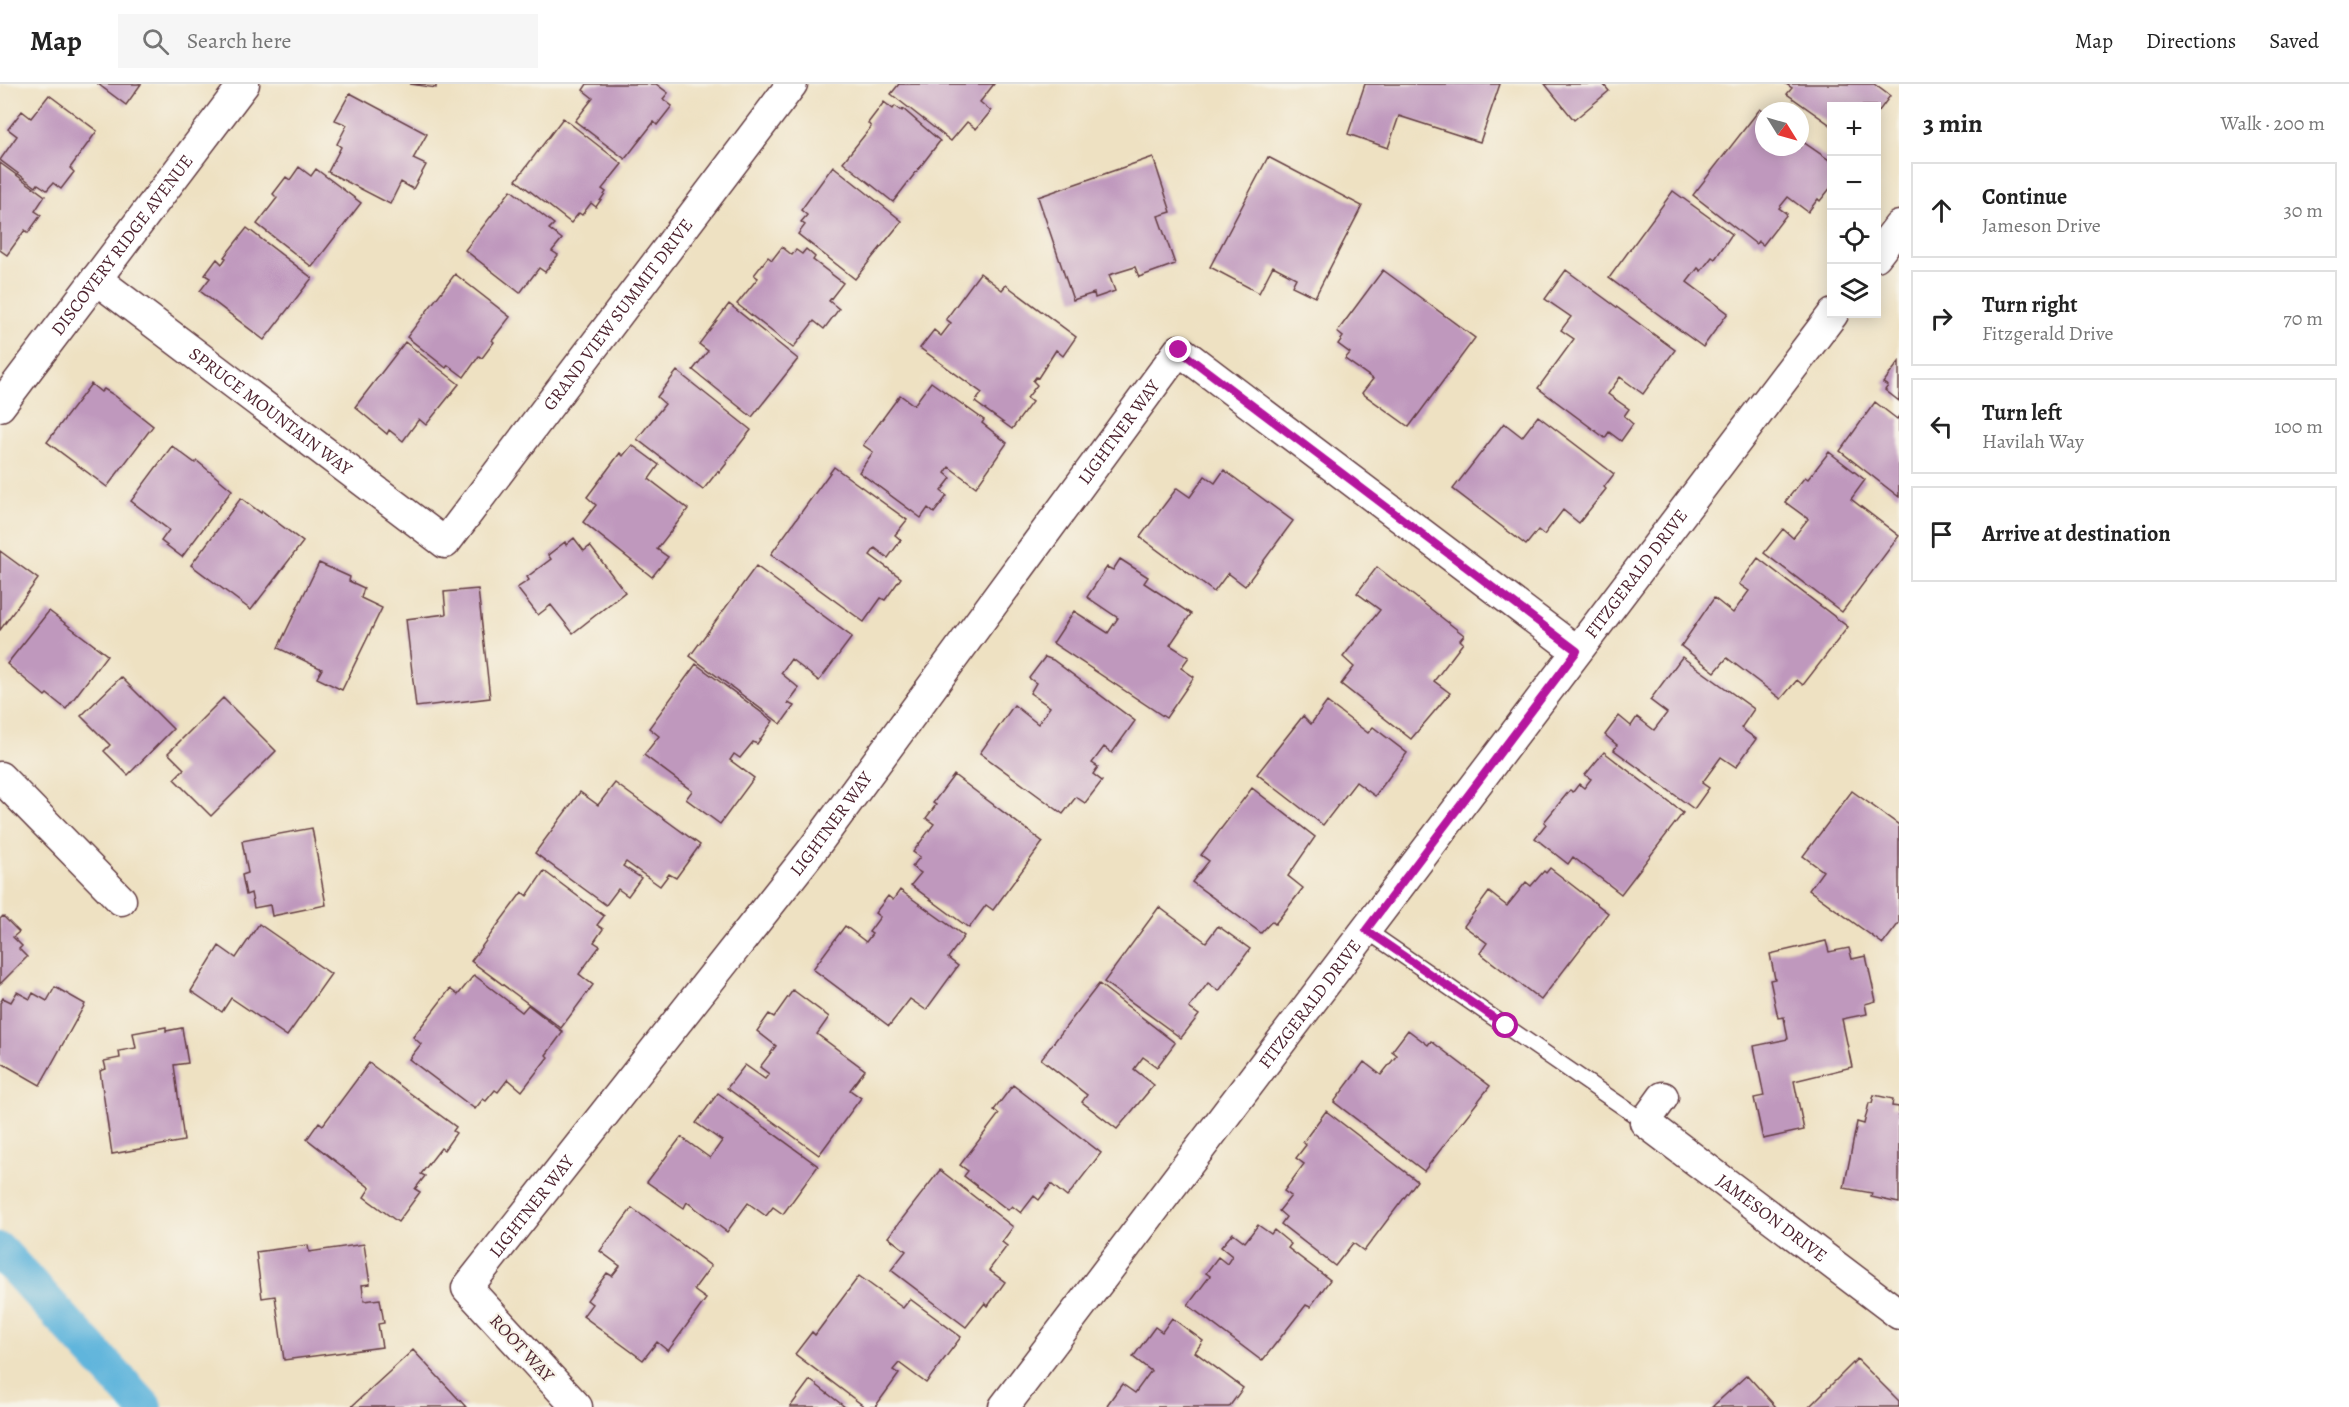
<!DOCTYPE html>
<meta charset="utf-8">
<style>
:root{--surface:#fff;--page:#f6f6f6;--text:#222;--muted:#767676;--line:#e0e0e0}
body{margin:0;font-family:Alegreya,serif;background:var(--page);color:var(--text)}
.controls{position:absolute;right:18px;top:18px;display:grid;overflow:hidden;border-radius:0px;box-shadow:0 3px 15px #0003}
.controls button{width:54px;height:54px;display:grid;place-items:center;padding:0;border:0;border-bottom:2px solid var(--line);background:var(--surface);color:var(--text);font:30px sans-serif}
.compass{position:absolute;left:1755px;top:18px;width:54px;height:54px;border-radius:50%;background:var(--surface);box-shadow:0 3px 15px #0003;rotate:127deg}
.stop{position:absolute;width:18px;height:18px;margin:-14px;border:4px solid #b5179e;border-radius:50%;background:#fff}
.stop.end{background:#b5179e;border-color:#fff;box-shadow:0 2px 6px #0008}
.list{margin:0;padding:0;list-style:none}
h2{display:flex;justify-content:space-between;align-items:center;height:78px;margin:0;padding:0 24px;font-size:26px}
h2 small{font-size:20px;font-weight:400;color:var(--muted)}
.list li{display:grid;grid-template-columns:39px 1fr auto;gap:18px;align-items:center;box-sizing:border-box;height:96px;margin:0 12px 12px;padding:0 12px;border:2px solid var(--line);border-radius:0px}
.list b{display:block;font-size:22px;white-space:nowrap}
.list p{margin:0;font-size:20px;white-space:nowrap;color:var(--muted)}
.list em{font-size:20px;font-style:normal;color:var(--muted)}
.icon{flex:none;width:33px;height:33px;fill:none;stroke:currentColor;stroke-width:2;stroke-linecap:round;stroke-linejoin:round}
.map{position:relative;flex:none;width:1899px;height:1323px;overflow:hidden}
header{display:flex;align-items:center;gap:36px;box-sizing:border-box;height:84px;padding:0 30px;background:var(--surface);border-bottom:2px solid var(--line)}
header strong{font-size:28px}
nav{display:flex;gap:33px;margin-inline-start:auto;font-size:21px}
.search{width:420px;height:54px;background:var(--page);display:flex;align-items:center;gap:15px;box-sizing:border-box;padding:0 21px;border-radius:0px;color:var(--muted);font-size:22px}
main{display:flex}
aside{flex:1;background:var(--surface)}
.map>svg:first-child{display:block}
</style>
<header>
<strong>Map</strong>
<div class="search"><svg class="icon" aria-label="search" viewBox="0 0 24 24"><circle cx="10" cy="10" r="6"/><path d="M15 15l6 6"/></svg>Search here</div>
<nav><a>Map</a><a>Directions</a><a>Saved</a></nav>
</header>
<main>
<div class="map">
<svg width="1899" height="1323" viewBox="0 0 1899 1323">
<rect width="100%" height="100%" fill="#f7f3e8"/>
<filter id="ink" filterUnits="userSpaceOnUse"><feTurbulence type="fractalNoise" baseFrequency=".0167" numOctaves="2"/><feDisplacementMap in="SourceGraphic" scale="12" xChannelSelector="R" yChannelSelector="G"/><feConvolveMatrix kernelMatrix="1 2 1 2 8 2 1 2 1" color-interpolation-filters="sRGB"/></filter>
<filter id="wash" filterUnits="userSpaceOnUse"><feTurbulence type="fractalNoise" baseFrequency=".008" numOctaves="4" result="noise"/><feDisplacementMap in="SourceGraphic" scale="24" xChannelSelector="R" yChannelSelector="G"/><feGaussianBlur stdDeviation="1.35" result="paint"/><feColorMatrix in="noise" values="0 0 0 0 0 0 0 0 0 0 0 0 0 0 0 0 0 1.4 0 .05"/><feComposite in="paint" operator="in"/></filter>
<g filter="url(#wash)">
<rect width="100%" height="100%" fill="#eee1c2"/>
<g fill="none" stroke-linecap="round" stroke-linejoin="round">
<path stroke="#60b5dc" stroke-width="36" d="M0,1167L144,1323"/>
</g>
<g id="blocks">
<path fill="#bf98bd" d="M98,0H141L126,21Z
M410,0H436V4Z
M587,0H656L668,9L663,15L672,22L657,41L654,38L625,75L575,37L593,14L583,6Z
M899,0H994L980,18L991,27L976,45L967,38L951,57L891,10Z
M1365,0H1500L1480,58L1399,32L1388,64L1348,50Z
M1545,0H1603L1609,7L1574,36Z
M1786,0H1874L1890,12L1876,31V22H1832V42L1787,10L1792,4Z
M350,9L427,50L413,75L426,81L413,105L401,98L390,120L328,88L341,63L337,60L347,41L335,36Z
M49,11L97,47L70,84L74,88L61,105L53,99L47,106L38,100L36,103L0,76L17,52L8,45L22,27L31,34Z
M884,18L893,25L895,22L902,27L903,25L940,57L893,118L843,78L871,43L868,39Z
M1760,25L1764,28V63H1800V56L1832,78V102L1820,117L1818,115L1808,128L1788,113L1779,124L1787,130L1763,161L1758,157L1756,160L1693,111Z
M563,34L622,80L602,105L606,108L596,123L591,119L582,131L579,129L571,139L516,96Z
M1153,73L1171,128L1158,132L1175,180L1139,193L1135,183L1109,191L1115,207L1095,214L1094,209L1073,216L1038,113Z
M1268,73L1362,122L1315,213L1292,202L1296,194L1273,182L1259,209L1210,183Z
M0,79L45,112L35,127L41,131L28,149L25,146L7,171L0,166Z
M833,82L902,137L855,195L798,150L805,141L801,138L807,131L801,126Z
M299,83L311,92L316,85L361,119L312,183L257,140L277,114L273,110L286,93L290,96Z
M511,106L554,140L549,145L562,155L552,167L558,171L545,188L539,184L520,209L465,166Z
M1673,107L1732,150L1715,175L1712,173L1701,187L1698,184L1687,198L1728,229L1703,263L1609,194Z
M247,144L312,194L264,256L200,207L210,194L205,191L217,175L222,180L226,174L224,173Z
M782,163L792,171L796,166L802,170L806,165L815,173L813,176L843,199L829,217L839,225L824,245L814,237L793,264L737,220L758,194L754,191L768,173L772,176Z
M1383,186L1475,254L1409,343L1362,309L1373,295L1345,275L1350,269L1338,260L1343,253L1337,248Z
M1566,186L1675,266L1643,310L1620,293L1608,310L1629,325L1624,332L1633,340L1621,357L1609,348L1605,354L1538,304L1574,255L1561,246L1571,233L1545,215Z
M980,189L1002,206L1006,201L1076,253L1063,272L1056,266L1038,294L1036,293L1033,297L1037,301L1027,314L1032,318L1012,345L975,318L982,309L920,264L934,246L941,252L951,239L946,235Z
M455,190L510,233L492,256L494,258L482,274L479,272L464,293L448,281L446,284L407,253Z
M729,220L798,275L752,333L693,286L708,267L699,260Z
M405,258L459,300L426,341L419,335L403,357L389,346L387,350L355,323Z
M1899,278V317L1885,306L1888,302L1883,299Z
M677,287L751,346L726,378L727,379L719,389L718,387L703,406L637,355L665,320L657,313Z
M931,298L984,336L982,339L1007,359L976,403L949,383L945,389L951,394L941,407L947,412L934,429L928,424L921,434L859,388L873,368L863,361L900,311L914,321Z
M91,300L101,308L104,305L114,311L153,342L107,403L47,358Z
M1875,318L1897,335L1899,332V413L1840,367Z
M1538,332L1614,390L1604,403L1606,405L1579,439L1563,426L1544,451L1538,446L1526,461L1453,405L1504,339L1522,353Z
M632,361L659,381L649,395L688,425L657,465L668,473L652,493L583,438L596,421L587,413L620,369L623,372Z
M172,362L195,379L197,377L232,406L182,473L161,457L169,446L131,417Z
M1829,368L1865,396L1851,415L1899,452L1842,528L1764,469L1783,445L1793,454L1808,435L1785,418L1805,393L1808,395Z
M834,383L907,436L895,451L901,456L888,474L875,464L870,471L901,494L885,516L881,514L864,538L771,470Z
M1224,386L1293,437L1245,502L1228,489L1214,508L1140,453L1177,404L1190,413L1205,392L1215,399Z
M241,414L261,429L262,427L303,458L251,526L191,481Z
M574,454L584,467L590,462L625,508L573,549L551,521L538,531L517,504L529,496L527,493L551,475L548,471L565,458L566,461Z
M0,467L38,495L0,546Z
M1758,474L1848,543L1803,601L1797,596L1781,615L1727,574L1715,588L1681,562L1714,514L1733,529L1749,507L1739,500Z
M1120,475L1148,493L1144,499L1191,530L1170,561L1189,573L1181,584L1194,593L1166,634L1053,559L1074,527L1108,549L1118,534L1087,513L1107,483L1113,486Z
M319,479L350,493L349,497L364,504L361,514L382,524L342,606L317,594L322,585L278,564Z
M756,482L852,553L819,597L791,575L781,589L799,604L788,619L794,622L781,640L690,572Z
M1377,483L1464,551L1460,556L1463,559L1434,597L1450,609L1411,655L1341,600L1354,583L1343,573L1380,526L1357,509Z
M478,505L490,614L416,623L406,535L446,530L444,508Z
M49,527L107,571L66,625L47,610L45,612L7,580Z
M1045,573L1053,576L1135,637L1112,669L1104,663L1092,679L1098,683L1093,690L1102,697L1085,719L1076,713L1063,730L980,669L1014,621L1038,640L1050,623L1030,609L1036,599L1029,594Z
M1682,573L1754,625L1741,644L1756,655L1736,683L1721,673L1702,699L1709,704L1694,725L1614,666L1617,661L1605,651L1619,632L1631,642L1637,633L1654,646L1667,629L1650,616Z
M696,580L773,637L757,660L753,658L740,674L734,670L730,676L754,694L720,740L686,715L692,707L644,671L659,652L649,644Z
M121,593L173,645L128,691L104,667L110,661L81,632Z
M223,614L276,667L211,732L174,695L184,685L168,669Z
M1327,618L1368,649L1373,643L1407,669L1375,712L1356,698L1323,741L1257,690L1303,632L1311,640Z
M1604,668L1683,729L1621,810L1573,773L1568,780L1535,754L1546,740L1544,738L1570,706L1573,708L1579,700L1584,704L1591,695L1585,691Z
M954,691L1043,758L993,826L986,821L969,844L911,801L921,789L912,783L920,773L913,768L934,740L926,734L936,721L933,719Z
M615,699L700,761L676,794L669,790L660,802L626,778L623,782L641,794L628,812L618,805L606,821L535,769L580,708L598,721Z
M1252,704L1315,753L1288,792L1303,804L1275,840L1272,837L1261,849L1192,798L1209,777L1201,771Z
M1852,707L1899,741V839L1883,860L1809,806L1823,787L1803,772Z
M312,744L326,821L272,832L270,821L254,824L251,809L246,811L242,791L248,789L242,757Z
M1550,784L1608,829L1541,916L1480,869L1487,859L1464,842L1489,808L1507,822L1526,798L1531,802L1544,787L1546,789Z
M544,787L604,832L597,841L603,845L594,858L600,862L579,890L593,901L561,944L471,877L522,808L527,812Z
M900,806L964,852L948,874L958,882L926,926L910,915L889,942L813,885L845,842L866,858L872,850L869,848L880,833L875,829L888,812L893,816Z
M1159,823L1206,858L1218,842L1250,865L1219,907L1208,899L1189,924L1199,931L1181,954L1104,898Z
M3,832L19,848L13,853L22,862L19,865L27,873L0,900V835Z
M259,840L331,890L287,952L231,914L222,928L191,907L219,862L236,874Z
M1826,857L1829,868L1849,864L1852,875L1866,872L1876,917L1865,920L1867,930L1842,935L1852,983L1794,997L1804,1046L1763,1055L1754,1014L1764,1012L1754,962L1788,955L1784,933L1778,934L1770,896L1775,895L1770,870Z
M474,891L522,928L528,921L563,948L546,971L548,973L522,1007L508,995L498,1008L495,1006L486,1017L483,1015L475,1025L409,975L421,960L413,953L450,905L458,911Z
M1099,900L1175,959L1157,983L1143,973L1134,985L1154,1001L1117,1045L1082,1018L1087,1011L1041,975Z
M55,903L85,920L40,1001L0,978V919L3,914L11,918L17,908L30,915L33,909L47,917Z
M793,906L829,933L817,950L865,986L850,1006L861,1014L819,1071L727,1004L745,981L765,995L769,990L760,983L776,962L757,947L769,930L774,933Z
M166,943V947L182,944L188,979L174,981L184,1057L112,1070L100,987L106,985L104,977L120,974L119,967L136,964L133,949Z
M1408,946L1428,961L1431,957L1490,1002L1424,1087L1334,1018L1364,978L1381,991L1397,971L1392,967Z
M369,979L456,1043L453,1047L456,1049L444,1066L441,1064L421,1090L425,1092L415,1105L420,1108L398,1138L364,1113L370,1104L307,1055L319,1038L323,1041Z
M1013,1001L1101,1069L1067,1113L1051,1100L1039,1116L1034,1112L1021,1129L1012,1122L1008,1126L964,1092L968,1087L960,1081L999,1030L994,1026Z
M718,1009L818,1082L783,1130L773,1123L766,1132L748,1119L727,1148L687,1118L684,1124L647,1098L681,1053L710,1074L722,1057L696,1039Z
M1874,1011L1893,1015L1892,1022L1899,1023V1119L1871,1113L1872,1109L1844,1104L1857,1038L1864,1040L1869,1019H1872Z
M1326,1027L1417,1097L1364,1167L1353,1159L1335,1182L1281,1140L1286,1133L1279,1127L1291,1112L1284,1107L1304,1080L1296,1074L1306,1061L1303,1058Z
M940,1086L1013,1143L1002,1158L1007,1162L989,1186L1005,1198L988,1222L985,1219L966,1243L891,1186L906,1167L888,1153Z
M632,1124L711,1182L694,1205L695,1207L706,1215L668,1267L657,1258L643,1276L583,1232L592,1220L587,1216L607,1189L612,1192L620,1182L600,1167Z
M1258,1141L1271,1150L1274,1146L1291,1160L1288,1164L1330,1196L1310,1223L1306,1221L1262,1277L1188,1221L1210,1192L1206,1189L1218,1173L1227,1180L1232,1172L1221,1163L1233,1149L1245,1158Z
M364,1160L370,1200L362,1201L364,1217L380,1215L384,1239L378,1240L382,1263L284,1276L275,1212L262,1214L256,1168L308,1161L309,1168Z
M859,1192L903,1224L910,1215L961,1253L926,1299L899,1279L893,1286L899,1290L875,1323H865L795,1270L812,1248L815,1251Z
M1172,1234L1203,1257L1195,1268L1243,1304L1229,1323H1109L1107,1321L1122,1300L1135,1309L1151,1287L1133,1273L1155,1243L1162,1248Z
M413,1266L466,1323H351Z
M1857,1275L1899,1317V1323H1809Z
M1747,1291L1776,1323H1712Z
M810,1296L845,1323H790Z"/>
</g>
</g>
<g filter="url(#ink)">
<use href="#blocks" fill-opacity="0" stroke="#633c42" stroke-width="1.5"/>
<g fill="none" stroke-linecap="round" stroke-linejoin="round">
<g stroke="#633c42" stroke-width="18">
<path id="lane" d="M1366,846L1645,1038"/>
</g>
<g stroke="#633c42" stroke-width="33">
<g id="street">
<path d="M1876,172L1899,142"/>
<path id="s1" d="M96,195L445,459L792,0"/>
<path id="s2" d="M0,322L244,0"/>
<path d="M0,693L121,816"/>
<path id="s3" d="M1663,1013L1645,1038L1899,1230"/>
<path id="s4" d="M577,1323L467,1204L810,769L1179,266L1577,567"/>
<path id="s5" d="M1004,1323L1833,230"/>
</g>
</g>
<use href="#lane" stroke="#fff" stroke-width="15"/>
<use href="#street" stroke="#fff" stroke-width="30"/>
</g>
</g>
<g fill="none" stroke-linecap="round" stroke-linejoin="round" filter="url(#ink)">
<path stroke="#b5179e" stroke-width="8" d="M1179,266L1577,567L1366,846L1506,942"/>
</g>
<g text-anchor="middle" stroke-width="4.5" stroke-linejoin="round" paint-order="stroke">
<g font-size="18" fill="#4a1f2b" stroke="#f7f3e8">
<text dy="6" stroke="none"><textPath href="#s2" startOffset="202">DISCOVERY RIDGE AVENUE</textPath></text>
<text dy="6" stroke="none"><textPath href="#s1" startOffset="724">GRAND VIEW SUMMIT DRIVE</textPath></text>
<text dy="6" stroke="none"><textPath href="#s1" startOffset="219">SPRUCE MOUNTAIN WAY</textPath></text>
<text dy="6" stroke="none"><textPath href="#s4" startOffset="1238">LIGHTNER WAY</textPath></text>
<text dy="6" stroke="none"><textPath href="#s5" startOffset="1046">FITZGERALD DRIVE</textPath></text>
<text dy="6" stroke="none"><textPath href="#s4" startOffset="752">LIGHTNER WAY</textPath></text>
<text dy="6" stroke="none"><textPath href="#s5" startOffset="506">FITZGERALD DRIVE</textPath></text>
<text dy="6" stroke="none"><textPath href="#s4" startOffset="266">LIGHTNER WAY</textPath></text>
<text dy="6" stroke="none"><textPath href="#s3" startOffset="190">JAMESON DRIVE</textPath></text>
<text transform="translate(522 1264) rotate(47)" y="6">ROOT WAY</text>
</g>
</g>
</svg>
<div class="controls">
<button>+</button>
<button>−</button>
<button><svg class="icon" aria-label="locate" viewBox="0 0 24 24"><circle cx="12" cy="12" r="6"/><path d="M12 2v4M12 18v4M2 12h4M18 12h4"/></svg></button>
<button><svg class="icon" aria-label="layers" viewBox="0 0 24 24"><path d="M12 4l9 5-9 5-9-5zM3 14l9 5 9-5"/></svg></button>
</div>
<svg class="compass" viewBox="-18 -18 36 36"><path d="M0-13l5 13h-10z" fill="#e53935"/><path d="M0 13l5-13h-10z" fill="#767676"/></svg>
<div class="stop" style="left:1506px;top:942px"></div>
<div class="stop end" style="left:1179px;top:266px"></div>
</div>
<aside>
<h2>3 min<small>Walk · 200 m</small></h2>
<ul class="list">
<li><svg class="icon" aria-label="ahead" viewBox="0 0 24 24"><path d="M12 20V5M6 11l6-6 6 6"/></svg><div><b>Continue</b><p>Jameson Drive</p></div><em>30 m</em></li>
<li><svg class="icon" aria-label="right" viewBox="0 0 24 24"><path d="M7 20v-9h11M14 6l5 5-5 5"/></svg><div><b>Turn right</b><p>Fitzgerald Drive</p></div><em>70 m</em></li>
<li><svg class="icon" aria-label="left" viewBox="0 0 24 24"><path d="M17 20v-9H6M10 6l-5 5 5 5"/></svg><div><b>Turn left</b><p>Havilah Way</p></div><em>100 m</em></li>
<li><svg class="icon" aria-label="arrive" viewBox="0 0 24 24"><path d="M6 21V4h12l-3 4 3 4H6"/></svg><div><b>Arrive at destination</b></div></li>
</ul>
</aside>
</main>
